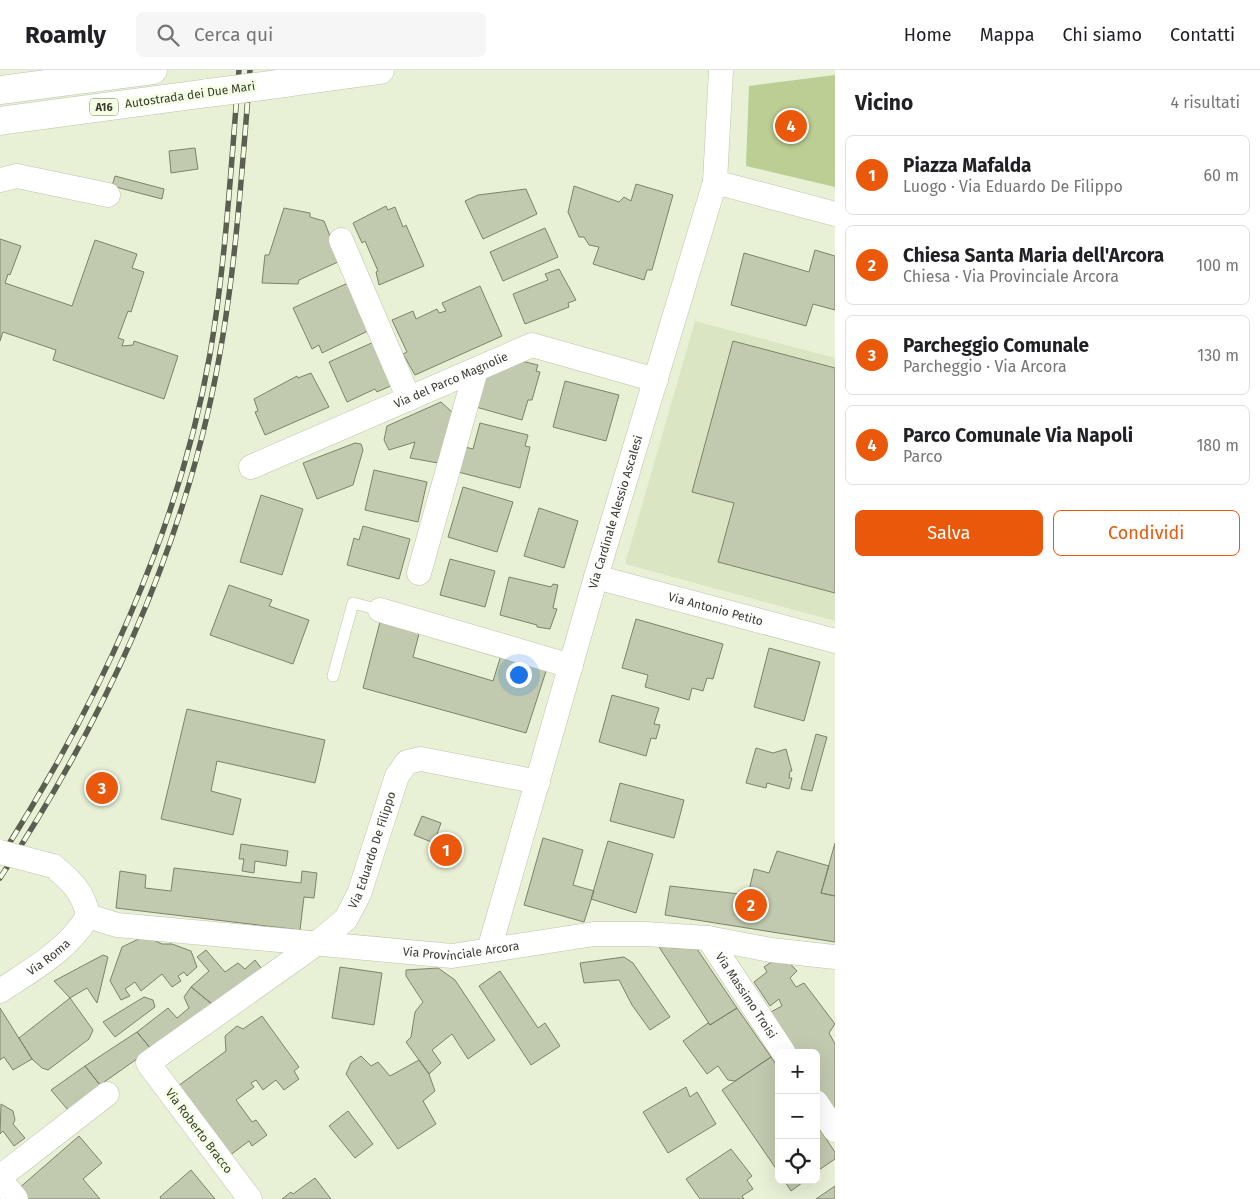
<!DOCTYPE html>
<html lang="it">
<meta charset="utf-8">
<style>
:root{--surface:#fff;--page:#f6f6f6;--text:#202124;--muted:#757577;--line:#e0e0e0;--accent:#ea580c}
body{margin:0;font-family:"Fira Sans",sans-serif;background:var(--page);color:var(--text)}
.controls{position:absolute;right:15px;bottom:15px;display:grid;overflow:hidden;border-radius:8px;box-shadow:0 5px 20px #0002}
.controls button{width:45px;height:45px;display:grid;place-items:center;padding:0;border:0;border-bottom:1px solid var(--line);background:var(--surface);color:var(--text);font:25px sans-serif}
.you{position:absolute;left:518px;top:604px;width:18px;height:18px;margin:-12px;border:4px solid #fff;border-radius:50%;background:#1a73e8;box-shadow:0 0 0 8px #1a73e833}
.badge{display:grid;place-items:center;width:32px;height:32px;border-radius:50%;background:var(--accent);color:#fff;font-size:16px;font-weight:700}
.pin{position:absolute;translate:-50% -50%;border:2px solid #fff;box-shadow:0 1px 5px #0006}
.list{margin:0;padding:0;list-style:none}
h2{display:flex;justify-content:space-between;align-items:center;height:65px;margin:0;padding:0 20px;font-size:21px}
h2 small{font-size:16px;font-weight:400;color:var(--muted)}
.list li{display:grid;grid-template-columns:32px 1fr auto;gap:15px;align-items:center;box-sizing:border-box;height:80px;margin:0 10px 10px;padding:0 10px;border:1px solid var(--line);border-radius:8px}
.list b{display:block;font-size:19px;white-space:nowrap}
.list p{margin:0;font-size:16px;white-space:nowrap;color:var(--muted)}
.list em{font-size:16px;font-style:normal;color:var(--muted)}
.actions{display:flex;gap:10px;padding:15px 20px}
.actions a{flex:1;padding:11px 0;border:1px solid var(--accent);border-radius:8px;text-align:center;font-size:18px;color:var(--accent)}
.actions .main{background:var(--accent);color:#fff}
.icon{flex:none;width:28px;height:28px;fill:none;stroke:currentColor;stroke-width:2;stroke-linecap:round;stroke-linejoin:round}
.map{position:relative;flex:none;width:835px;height:1129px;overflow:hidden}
header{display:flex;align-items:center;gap:30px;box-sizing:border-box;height:70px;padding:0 25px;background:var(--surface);border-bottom:1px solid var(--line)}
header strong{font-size:24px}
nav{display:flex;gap:28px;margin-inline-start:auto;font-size:18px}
.search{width:350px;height:45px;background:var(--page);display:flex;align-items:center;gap:12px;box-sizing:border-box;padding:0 18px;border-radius:8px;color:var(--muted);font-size:19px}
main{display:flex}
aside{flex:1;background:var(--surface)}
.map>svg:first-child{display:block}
</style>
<header>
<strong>Roamly</strong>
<div class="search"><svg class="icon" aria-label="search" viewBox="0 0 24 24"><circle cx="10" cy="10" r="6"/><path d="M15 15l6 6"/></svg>Cerca qui</div>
<nav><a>Home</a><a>Mappa</a><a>Chi siamo</a><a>Contatti</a></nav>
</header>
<main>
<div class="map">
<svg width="835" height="1129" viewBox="0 0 835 1129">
<rect width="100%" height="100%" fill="#e8f1d6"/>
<path fill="#dae6c3" d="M695,251L835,288V551L625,494Z"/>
<path fill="#bbce93" d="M835,5V117L746,96L749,16Z"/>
<path fill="#c1caaf" stroke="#7b836a" d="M195,78L198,99L171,103L169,81Z
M115,106L164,119L162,129L112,116Z
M636,114L673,125L652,200H647L644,210L593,194L599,177L589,175L584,167H579L568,142L574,116L619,132L624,127L631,131Z
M526,119L537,144L483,169L465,131L478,125Z
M386,136L388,140L395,137L403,157L406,155L424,196L379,215L376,202L378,201L365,171L362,173L353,153Z
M284,138L310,143V147L324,151L340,191L299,210L298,214L262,213L265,185H269Z
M545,158L558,187L503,211L490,182Z
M0,169L21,176L10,205L8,204L5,213L72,236L95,170L137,184L132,198L144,202L131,242L128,241L118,268L124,270L122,276L133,275L134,271L178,286L164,329L53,290L56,280L3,262L0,271Z
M815,180L835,186V240L813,234L806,256L731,235L744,183L809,202Z
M559,199L576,230L568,233L569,237L525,254L513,224L548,210L545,204Z
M350,212L372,259L322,283L319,275L312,279L293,238Z
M480,216L502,266L415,305L403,284L407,282L392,250L413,241L416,249L437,239L439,243L446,241L442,233Z
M376,271L395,314L377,322L375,319L347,332L329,292Z
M733,271L835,298V523L718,492L734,433L692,422Z
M521,291L538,295L536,301L540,302L532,330H528L522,350L476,337L484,306Z
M311,303L329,337L265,365L255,342L258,341L254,329L297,306L298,308Z
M565,311L619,325L606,371L553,357Z
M441,332L453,343L438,393L410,388L415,372L389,380L384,370L387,356Z
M480,353L528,365L525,376L530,377L520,418L458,402L465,377L473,379Z
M355,373L361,374L363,380L353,415L317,429L303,393Z
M374,400L427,412L418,452L365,440Z
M463,417L513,432L497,482L448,467Z
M261,425L303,439L282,505L240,492Z
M539,438L578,451L564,498L524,486Z
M363,456L410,469L399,509L347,495L354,468L359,470Z
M450,489L495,501L485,537L440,525Z
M509,507L551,517L553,514L558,515L553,538L557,539L550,559L537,557V555L500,545Z
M229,515L272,530L269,536L309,550L293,594L210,565Z
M381,548L421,556L413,587L493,611L502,582L548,595L526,663L363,618Z
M636,549L723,574L713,609L707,608L703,621L692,618L689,630L645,617L648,605L622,598Z
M769,578L820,592L804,651L754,637Z
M612,625L659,638L654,654L660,655L656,669L651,668L646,686L599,672Z
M187,639L325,670L315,713L217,691L211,721L241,729L233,765L161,749Z
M816,664L827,667L812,721L801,719Z
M756,678L773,683L786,679L792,701H790L789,708H792L789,719L767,713L766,718L746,713Z
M620,713L684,730L674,768L610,751Z
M422,746L441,753L434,773L414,765Z
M543,768L583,780L573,815L594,821L584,852L524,835Z
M608,771L653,784L636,843L591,829Z
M835,773V826L821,823Z
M241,774L288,781L286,796L255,791L254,803L242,801L244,789H239Z
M777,781L829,796L821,823L835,826V872L665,845L670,816L748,825L754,799L769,803Z
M174,798L301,813L302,801L317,803L314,828L304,827L300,860L116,838L120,801L146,805L145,818L171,821Z
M145,866L162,874H172L191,881L197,897L187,906L184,902L178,906L181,911L172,917L162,904L141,921L135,912L125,919L130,926L121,930L110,911L122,877Z
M659,877L697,879L737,938L710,955Z
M206,880L225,902L238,893L245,899L255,890L262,899L212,934L191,917L209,901L197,887Z
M103,885L108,887L97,933L87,918L70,928L54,911Z
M782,885L797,901L790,908L796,917L804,913L835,954L829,963L835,974V1045L816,1018V983H791L765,945L782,936L779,929L770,936L754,912L767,902L764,897Z
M624,887L633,893L670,947L650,960L632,935L619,910L584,913L580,893Z
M340,897L382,903L374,955L332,948Z
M438,898L455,910L495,970L468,989L452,964L432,980L441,993L429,1004L406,972L411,967L415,942L423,932L406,906V900Z
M500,901L538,958L545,953L560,976L531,995L479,916Z
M191,917L212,934L151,979L137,962L168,938L177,948L189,938L184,927Z
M144,927L153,930L155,937L115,967L103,952Z
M70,928L93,960L89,969L48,1000L42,998L32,989L19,968Z
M0,938L32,989L13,1000L4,987L0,990Z
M737,938L771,987L735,1011L728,1010L718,996L707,1004L683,971L708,953L710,955Z
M262,946L299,997L294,1001L299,1009L284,1020L276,1010L263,1020L256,1010L251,1013L254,1017L236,1030L252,1052L256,1050L267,1065L252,1076L249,1071L229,1086L178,1016L226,981L225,966L237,956L243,959Z
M137,962L151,979L100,1015L85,996Z
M361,986L371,996L378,992L390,1006L419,990L429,1004L435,1021L423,1031L436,1054L398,1079L346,1004L351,993Z
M771,987L779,999V1103L722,1020Z
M85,996L100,1015L68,1040L51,1020Z
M686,1017L690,1027L697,1022L716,1054L668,1083L643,1042Z
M1,1034L13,1041L15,1050L13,1054L25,1068L14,1076L3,1061L0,1064Z
M348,1041L373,1074L355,1088L329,1056Z
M816,1054L835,1082V1089L816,1102Z
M79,1066L102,1093L83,1109L100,1129H26L18,1119Z
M731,1079L752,1106L747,1110L753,1119L742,1126L744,1129H700L686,1109Z
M191,1100L215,1129H161L160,1127Z
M315,1108L331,1129H282L291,1122L293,1124Z
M784,1110H806L791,1121Z
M835,1116V1129H816Z"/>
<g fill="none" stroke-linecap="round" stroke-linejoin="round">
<g stroke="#bbc4aa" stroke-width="12">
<path id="service" d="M333,606L353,533L380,540"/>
</g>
<g stroke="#bbc4aa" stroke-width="25">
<g id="minor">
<path d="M0,110L17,106L108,125"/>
<path d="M715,112L835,144"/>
<path d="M341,170L409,329"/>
<path id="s1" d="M251,397L532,275L656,310"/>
<path d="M419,503L476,300"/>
<path id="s2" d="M596,507L835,571"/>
<path d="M380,540L571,596"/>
<path d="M53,796C71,810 84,823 88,846"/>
<path id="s3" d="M88,846L117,855L452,886L594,864H645L708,868L771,880L835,887"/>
<path id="s4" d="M708,868L784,983"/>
<path id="s5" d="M489,880L596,507L715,112L721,0"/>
<path id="s6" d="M0,921C33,899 67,881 88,846"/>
<path d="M816,1032L835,1060"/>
<path d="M0,1107L107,1024"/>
<path d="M0,1109L16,1129"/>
<path id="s7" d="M250,1129L148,993L316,874L346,849L359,824L397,706L407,692L421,689L538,712"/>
</g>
</g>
<g stroke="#bbc4aa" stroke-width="29">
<path id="motorway" d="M285,13L380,0
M0,20L153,0
M0,51L208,23"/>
</g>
<use href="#service" stroke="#fff" stroke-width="11"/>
<use href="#minor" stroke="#fff" stroke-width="24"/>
<use href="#motorway" stroke="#fff" stroke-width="28"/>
<g stroke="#5a5f51" stroke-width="5.5">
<path id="rail" d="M0,788C97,637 179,461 210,284C226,190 231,95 239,0
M0,808C94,666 170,508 208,342C234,230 241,114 250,0"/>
</g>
<use href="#rail" stroke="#f5ffe3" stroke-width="4" stroke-dasharray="11" stroke-linecap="butt"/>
<g stroke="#bbc4aa" stroke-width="25" stroke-linecap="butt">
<path id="minor-bridge" d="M0,782L53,796"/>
</g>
<g stroke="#bbc4aa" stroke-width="29" stroke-linecap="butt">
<path id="motorway-bridge" d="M208,23L285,13"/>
</g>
<use href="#minor-bridge" stroke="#fff" stroke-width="24"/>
<use href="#motorway-bridge" stroke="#fff" stroke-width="28"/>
</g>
<g text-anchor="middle" stroke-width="5" stroke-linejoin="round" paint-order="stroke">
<rect fill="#f5ffe3" stroke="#717666" stroke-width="1" x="90" y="28.5" width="28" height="17" rx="4"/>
<g font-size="11" font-weight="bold" fill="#383c31">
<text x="104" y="41">A16</text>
</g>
<g font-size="12" fill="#383c31" stroke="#f5ffe3">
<text transform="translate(190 25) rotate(-8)" y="4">Autostrada dei Due Mari</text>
<text dy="4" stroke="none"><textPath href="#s1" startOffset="218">Via del Parco Magnolie</textPath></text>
<text dy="4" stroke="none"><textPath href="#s5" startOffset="456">Via Cardinale Alessio Ascalesi</textPath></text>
<text dy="4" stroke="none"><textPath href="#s2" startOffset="124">Via Antonio Petito</textPath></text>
<text dy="4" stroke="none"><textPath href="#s7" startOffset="489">Via Eduardo De Filippo</textPath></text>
<text dy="4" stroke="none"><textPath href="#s3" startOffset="376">Via Provinciale Arcora</textPath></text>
<text dy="4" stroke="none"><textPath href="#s6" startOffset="59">Via Roma</textPath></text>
<text dy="4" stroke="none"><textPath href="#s4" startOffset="69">Via Massimo Troisi</textPath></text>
<text transform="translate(199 1061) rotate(53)" y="4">Via Roberto Bracco</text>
</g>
</g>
</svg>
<div class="controls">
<button>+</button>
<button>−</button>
<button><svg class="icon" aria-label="locate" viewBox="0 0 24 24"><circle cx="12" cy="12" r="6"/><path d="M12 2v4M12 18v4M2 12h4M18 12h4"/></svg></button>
</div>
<div class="you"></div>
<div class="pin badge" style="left:446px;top:780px">1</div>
<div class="pin badge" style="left:751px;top:835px">2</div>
<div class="pin badge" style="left:102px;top:718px">3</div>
<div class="pin badge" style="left:791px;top:56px">4</div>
</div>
<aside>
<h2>Vicino<small>4 risultati</small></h2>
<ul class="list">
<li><span class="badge">1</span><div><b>Piazza Mafalda</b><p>Luogo · Via Eduardo De Filippo</p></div><em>60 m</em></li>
<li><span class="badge">2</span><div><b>Chiesa Santa Maria dell'Arcora</b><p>Chiesa · Via Provinciale Arcora</p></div><em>100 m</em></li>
<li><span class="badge">3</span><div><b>Parcheggio Comunale</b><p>Parcheggio · Via Arcora</p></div><em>130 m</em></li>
<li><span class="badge">4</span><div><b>Parco Comunale Via Napoli</b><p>Parco</p></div><em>180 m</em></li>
</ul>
<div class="actions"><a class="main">Salva</a><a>Condividi</a></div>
</aside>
</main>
